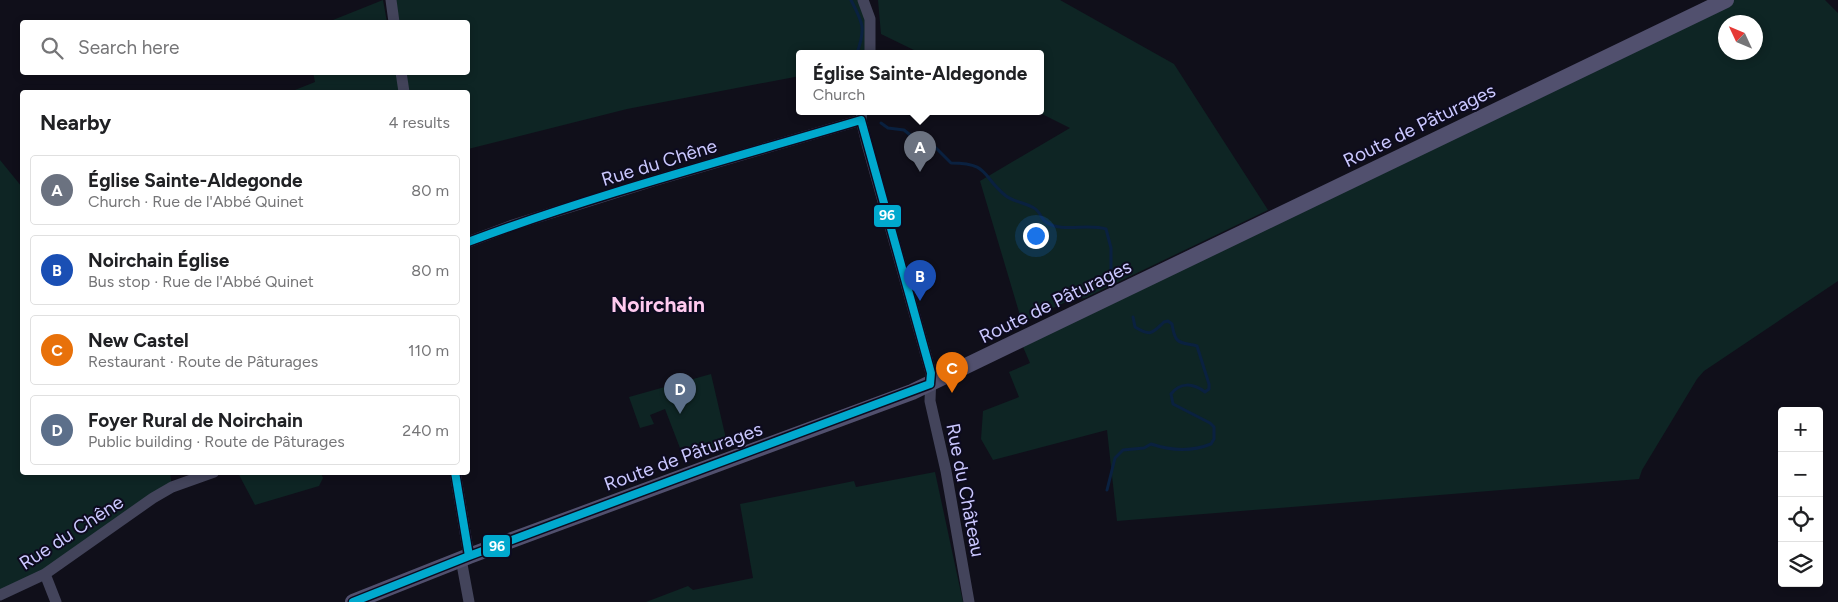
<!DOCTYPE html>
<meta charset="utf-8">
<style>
:root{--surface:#fff;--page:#f2f2f2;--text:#202124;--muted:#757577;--line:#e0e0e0;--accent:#8a87af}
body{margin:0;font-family:Figtree,sans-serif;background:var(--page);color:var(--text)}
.controls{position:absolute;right:15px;bottom:15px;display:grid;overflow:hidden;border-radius:5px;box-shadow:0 2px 8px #0003}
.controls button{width:45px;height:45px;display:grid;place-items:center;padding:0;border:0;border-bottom:1px solid var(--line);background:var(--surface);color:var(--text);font:25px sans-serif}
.compass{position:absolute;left:1718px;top:15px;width:45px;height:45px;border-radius:50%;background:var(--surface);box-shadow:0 2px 8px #0003;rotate:314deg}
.you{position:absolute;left:1035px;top:235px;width:18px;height:18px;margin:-12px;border:4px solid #fff;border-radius:50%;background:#1a73e8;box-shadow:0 0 0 8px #1a73e833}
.badge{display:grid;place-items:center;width:32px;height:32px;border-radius:50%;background:var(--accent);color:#fff;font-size:16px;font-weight:700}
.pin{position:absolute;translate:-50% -41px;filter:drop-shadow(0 1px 2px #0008)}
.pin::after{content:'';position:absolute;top:26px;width:18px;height:15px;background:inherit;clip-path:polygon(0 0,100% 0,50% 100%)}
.popup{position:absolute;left:796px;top:50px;width:248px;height:65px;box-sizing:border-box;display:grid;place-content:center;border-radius:5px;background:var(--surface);filter:drop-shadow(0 1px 4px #0005);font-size:16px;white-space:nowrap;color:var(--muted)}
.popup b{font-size:19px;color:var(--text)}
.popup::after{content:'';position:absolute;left:50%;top:100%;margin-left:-10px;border:10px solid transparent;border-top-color:var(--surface)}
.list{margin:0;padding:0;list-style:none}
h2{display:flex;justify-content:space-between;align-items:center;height:65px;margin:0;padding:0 20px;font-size:21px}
h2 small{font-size:16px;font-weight:400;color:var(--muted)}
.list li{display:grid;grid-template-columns:32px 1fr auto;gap:15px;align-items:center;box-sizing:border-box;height:70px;margin:0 10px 10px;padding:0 10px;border:1px solid var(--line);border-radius:5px}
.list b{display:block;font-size:19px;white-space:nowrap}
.list p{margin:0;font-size:16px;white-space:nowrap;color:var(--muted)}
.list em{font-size:16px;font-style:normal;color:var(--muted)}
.icon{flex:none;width:28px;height:28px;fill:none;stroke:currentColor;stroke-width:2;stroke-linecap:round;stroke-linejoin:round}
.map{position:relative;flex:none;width:1838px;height:602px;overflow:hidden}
.search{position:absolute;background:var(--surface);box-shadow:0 2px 8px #0003;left:20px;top:20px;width:450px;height:55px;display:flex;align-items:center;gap:12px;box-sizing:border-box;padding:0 18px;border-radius:5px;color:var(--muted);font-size:19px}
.panel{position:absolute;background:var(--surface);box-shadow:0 2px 8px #0003;left:20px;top:90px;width:450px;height:385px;border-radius:5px}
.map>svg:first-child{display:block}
</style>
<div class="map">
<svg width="1838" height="602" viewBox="0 0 1838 602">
<rect width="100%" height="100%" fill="#100f1a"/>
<path fill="#0e2524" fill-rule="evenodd" d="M383,0L387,22H328Z
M396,0H860L865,16L869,49L863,53H800V76L627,109L468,149V92H409L406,73L468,72V22H399Z
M878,0H1060L1174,64L1268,210L1085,298L1070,300L1019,324V312L980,181L1070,128L1036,111H1040V53H920L881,34Z
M1726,0H1825L1838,13V281L1704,371L1697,379L1642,470L1639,479L1117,521L1107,430L993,460L981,439L983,411L1019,397L1009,372L1030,363L1020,340ZM1726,22H1756V52H1726Z
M313,72L401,73L404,92H290L315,82Z
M0,160L22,187V472L170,473L172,487L45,574L0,595Z
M711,374L727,443L690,457L686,446L680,448L665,409L650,415L654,424L640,428L629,397Z
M935,472L963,602H646L688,586L693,590L753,578L740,504L854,481L856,487Z
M238,473H321L323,478L319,486L255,505Z"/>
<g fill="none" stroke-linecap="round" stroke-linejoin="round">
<path stroke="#0a2140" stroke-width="3" d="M851,0C863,23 866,28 857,53
M881,123L888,128L904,130L914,138L931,143L951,163C990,163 981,176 1006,196C1014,202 1026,203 1034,208C1040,211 1041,219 1046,222C1061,233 1088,223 1106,229L1111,248V269L1115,277
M1107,490L1115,458L1123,450L1144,448L1151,444C1172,451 1191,452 1211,444L1214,439V427L1210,423L1173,404L1171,394C1180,382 1193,383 1205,392L1209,389V384L1197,346C1181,342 1175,346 1172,324L1168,321L1164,322C1152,333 1151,337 1135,327L1133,317"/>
<path stroke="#43445b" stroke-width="11" d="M391,0L394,22
M863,0L870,19V53
M401,72L404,92
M862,111L861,120L867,144L931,373L930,401L946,471L969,602
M468,242L513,225L653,181L861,120
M455,472L469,556
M461,559L469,602
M45,574L56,602
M0,595L45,574L153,498L172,487L214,472"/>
<path stroke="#51506e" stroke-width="16" d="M353,602L469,556L912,392L1726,0"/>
<g stroke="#0d0b1f" stroke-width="11">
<path id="bus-1" d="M861,120L931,373L930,384
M468,242C596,194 730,159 861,120
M455,472L469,556
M353,602L469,556L930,384"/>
</g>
<use href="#bus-1" stroke="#00a9ce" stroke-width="8"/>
</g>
<g text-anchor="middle" stroke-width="4" stroke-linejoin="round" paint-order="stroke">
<g font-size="19" fill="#cbc8ff" stroke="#0d0b1f">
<text transform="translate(1419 125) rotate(-26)" y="7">Route de Pâturages</text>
<text transform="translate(659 162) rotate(-17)" y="7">Rue du Chêne</text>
<text transform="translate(1055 301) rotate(-26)" y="7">Route de Pâturages</text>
<text transform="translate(683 456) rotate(-20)" y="7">Route de Pâturages</text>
<text transform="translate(966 490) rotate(79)" y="7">Rue du Château</text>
<text transform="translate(71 532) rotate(-33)" y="7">Rue du Chêne</text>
</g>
<g font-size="21" font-weight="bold" fill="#ffcaef" stroke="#0d0b1f">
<text x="658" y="312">Noirchain</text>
</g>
</g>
<g stroke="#0d0b1f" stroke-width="2">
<rect x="873" y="204" width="29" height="24" rx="5" fill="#00a9ce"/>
<rect x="482" y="534" width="29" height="24" rx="5" fill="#00a9ce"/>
</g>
<g font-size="14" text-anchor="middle" font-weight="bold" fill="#fff">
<text x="887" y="220">96</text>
<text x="497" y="551">96</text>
</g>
</svg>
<div class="controls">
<button>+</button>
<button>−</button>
<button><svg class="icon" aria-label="locate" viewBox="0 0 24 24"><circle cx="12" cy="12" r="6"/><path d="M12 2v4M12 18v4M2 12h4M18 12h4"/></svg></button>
<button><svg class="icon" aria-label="layers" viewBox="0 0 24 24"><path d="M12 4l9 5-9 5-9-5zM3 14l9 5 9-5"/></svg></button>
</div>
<svg class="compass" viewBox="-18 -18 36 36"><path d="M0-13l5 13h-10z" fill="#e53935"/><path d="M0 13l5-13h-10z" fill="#757577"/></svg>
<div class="you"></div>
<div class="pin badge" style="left:920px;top:172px;background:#6b7280">A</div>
<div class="popup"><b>Église Sainte-Aldegonde</b>Church</div>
<div class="pin badge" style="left:920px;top:301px;background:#1a4fb4">B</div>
<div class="pin badge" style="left:952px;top:393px;background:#e8710a">C</div>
<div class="pin badge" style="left:680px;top:414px;background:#5c6f8a">D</div>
<div class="search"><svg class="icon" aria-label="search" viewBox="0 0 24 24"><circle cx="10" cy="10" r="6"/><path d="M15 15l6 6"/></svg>Search here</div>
<section class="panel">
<h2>Nearby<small>4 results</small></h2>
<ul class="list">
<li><span class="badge" style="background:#6b7280">A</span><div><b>Église Sainte-Aldegonde</b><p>Church · Rue de l'Abbé Quinet</p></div><em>80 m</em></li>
<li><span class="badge" style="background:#1a4fb4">B</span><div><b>Noirchain Église</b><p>Bus stop · Rue de l'Abbé Quinet</p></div><em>80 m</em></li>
<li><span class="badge" style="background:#e8710a">C</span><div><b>New Castel</b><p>Restaurant · Route de Pâturages</p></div><em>110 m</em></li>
<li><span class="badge" style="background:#5c6f8a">D</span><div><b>Foyer Rural de Noirchain</b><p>Public building · Route de Pâturages</p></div><em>240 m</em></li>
</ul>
</section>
</div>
